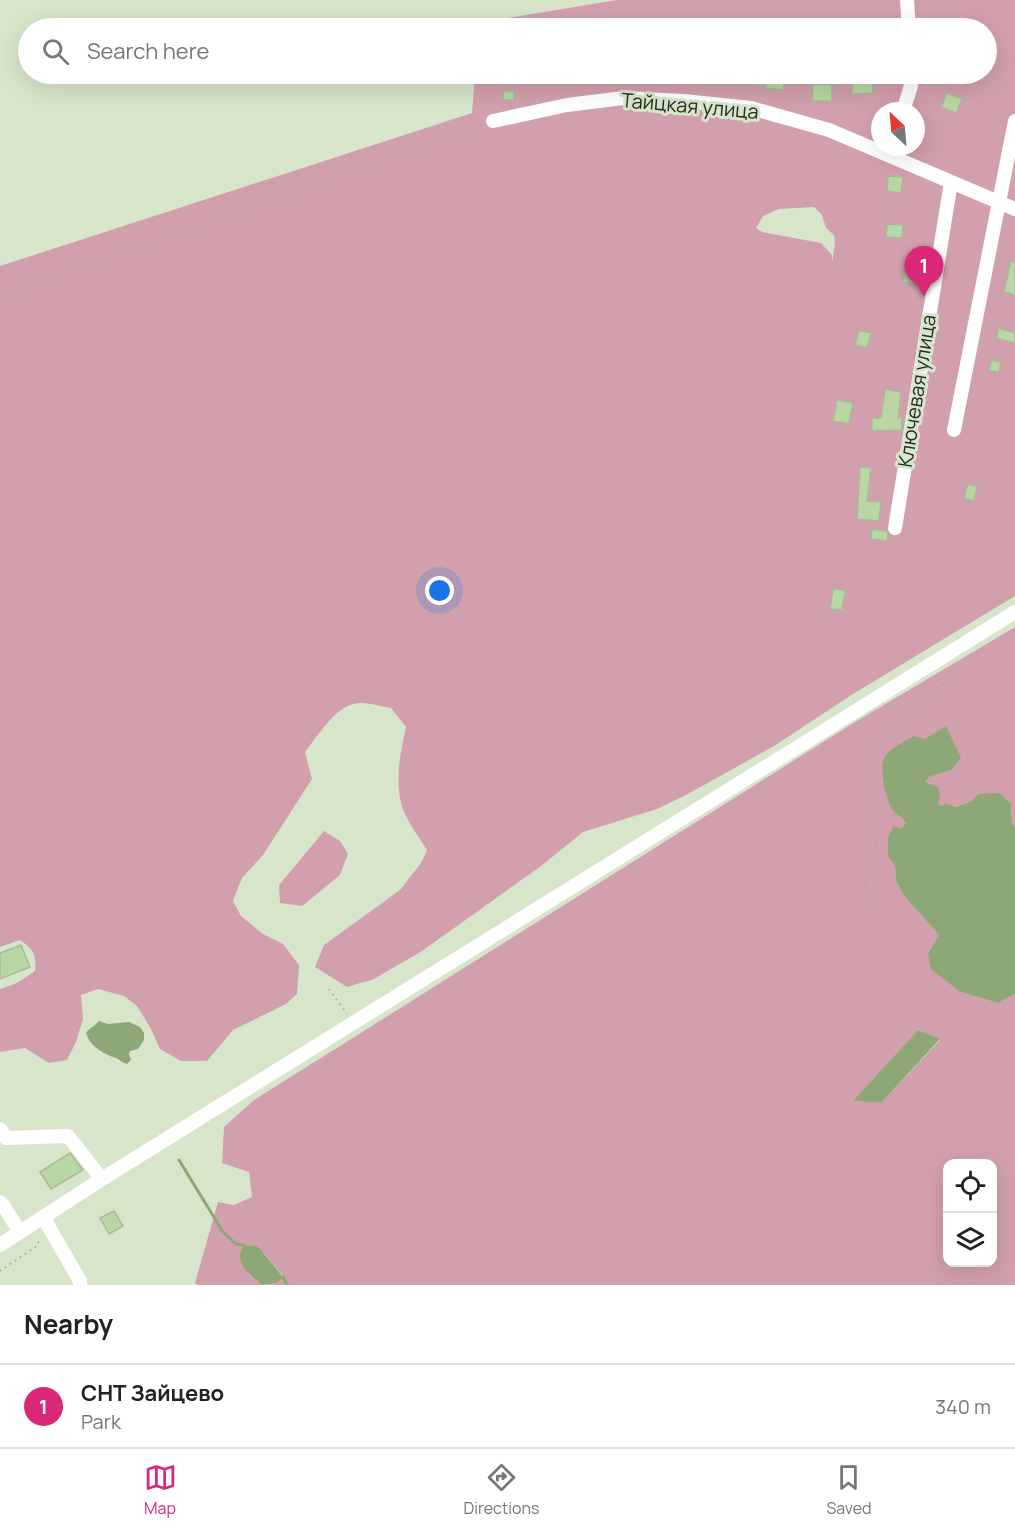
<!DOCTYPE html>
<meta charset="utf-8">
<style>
:root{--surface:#fff;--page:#f2f2f2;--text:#222;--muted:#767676;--line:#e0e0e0;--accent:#db2777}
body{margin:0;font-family:Manrope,sans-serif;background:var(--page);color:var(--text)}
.controls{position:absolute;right:18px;bottom:18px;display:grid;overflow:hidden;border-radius:12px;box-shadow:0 6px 24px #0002}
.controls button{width:54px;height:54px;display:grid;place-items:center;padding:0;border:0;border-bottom:2px solid var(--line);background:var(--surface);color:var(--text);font:30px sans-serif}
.compass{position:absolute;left:871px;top:102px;width:54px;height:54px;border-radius:50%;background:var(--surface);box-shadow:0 6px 24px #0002;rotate:334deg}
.you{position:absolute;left:440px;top:591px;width:21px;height:21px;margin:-15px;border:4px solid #fff;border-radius:50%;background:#1a73e8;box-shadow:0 0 0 9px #1a73e833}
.badge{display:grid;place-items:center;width:39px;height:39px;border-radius:50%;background:var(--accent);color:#fff;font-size:20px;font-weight:700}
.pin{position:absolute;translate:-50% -50px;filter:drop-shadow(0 2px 3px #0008)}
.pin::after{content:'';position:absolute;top:32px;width:21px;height:18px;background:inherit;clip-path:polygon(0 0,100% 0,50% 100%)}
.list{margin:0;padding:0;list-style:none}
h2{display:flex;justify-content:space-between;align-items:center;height:78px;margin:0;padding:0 24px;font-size:26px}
h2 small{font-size:20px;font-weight:400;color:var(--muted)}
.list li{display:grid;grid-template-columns:39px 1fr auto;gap:18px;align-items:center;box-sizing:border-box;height:84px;padding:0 24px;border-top:2px solid var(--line)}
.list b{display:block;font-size:22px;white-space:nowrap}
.list p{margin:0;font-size:20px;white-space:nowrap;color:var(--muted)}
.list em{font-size:20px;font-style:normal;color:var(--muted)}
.icon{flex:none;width:33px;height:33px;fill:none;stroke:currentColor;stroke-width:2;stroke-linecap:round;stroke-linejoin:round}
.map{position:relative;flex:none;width:1015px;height:1285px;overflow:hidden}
.search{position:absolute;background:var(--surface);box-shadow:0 6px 24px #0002;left:18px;right:18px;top:18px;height:66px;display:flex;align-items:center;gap:15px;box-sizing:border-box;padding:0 21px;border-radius:33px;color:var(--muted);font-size:22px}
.sheet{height:162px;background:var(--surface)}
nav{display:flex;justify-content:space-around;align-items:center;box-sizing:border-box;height:84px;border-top:2px solid var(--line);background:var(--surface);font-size:16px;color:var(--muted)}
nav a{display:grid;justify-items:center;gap:3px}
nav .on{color:var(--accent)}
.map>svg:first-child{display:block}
</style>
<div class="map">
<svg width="1015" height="1285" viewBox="0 0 1015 1285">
<rect width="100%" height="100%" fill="#d7e6cb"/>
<path fill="#d2a0ad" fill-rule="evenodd" d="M617,0H1015V596L853,694L774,746L688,794L657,809L583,832L541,866L422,951L374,979L347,987L315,967L324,945L400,890L421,863L427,850C420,839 411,827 405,814C393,787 400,755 406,727L391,708C382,707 371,703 362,703C337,702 319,735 305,752L312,779L263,855L242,878L233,901L241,916L263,934L283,944L299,965L297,994L286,1004L233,1030L207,1061H181L160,1049L151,1029L137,1006L124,996L98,989L81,995L83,1019L76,1042L67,1060L49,1063L25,1048L0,1052V989L17,983L35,971C37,955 33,949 20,940L0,947V266L472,113L475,74H986V28H478V23ZM880,111H916V147H880ZM814,207L822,215L826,228L834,235L835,244L832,262V255L821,243L762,232L756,228L763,216L779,209Z
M1015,627V827L1012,824L1011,804L972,801L956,807L946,803L941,806L938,803L931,784L925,782L928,777L951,770L946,726L893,809L903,817L906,823L901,828L888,855L895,866L896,881L904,896L939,935L928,953L960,992L998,1003L1015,994V1285H265L277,1283L283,1276L258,1246L244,1245L239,1255L249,1274L262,1285H197L195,1283L218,1202L234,1205L252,1197L249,1172L222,1163L224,1127L254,1100L855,722ZM918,1030L940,1040L881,1103L854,1101ZM948,1164H992V1262H948Z
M324,831L340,841L348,854L340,875L302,906L280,903L279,885Z"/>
<path fill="#8da876" d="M946,726L961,758L951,770L929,777L925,782L938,787L940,797L938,803L941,806L946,803L956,807L972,801L978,794L999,793L1011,804L1012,824L1015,827V994L998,1003L960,992L931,969L928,953L939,935L904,896L896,881L895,866L888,856V838L893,827L901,828L906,823C902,817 897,815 893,810C886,801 879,769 884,759C889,748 904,742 914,736L925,739Z
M99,1021L108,1024L129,1022L140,1027L144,1033V1040L138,1049L130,1051L129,1055L131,1060L127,1064C123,1063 121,1061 118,1059C116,1058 110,1056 108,1055C97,1050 89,1043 86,1033C89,1028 95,1026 99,1021Z
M918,1030L940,1039L881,1103L853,1101Z
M244,1245L258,1246L283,1277L277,1283L262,1285C250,1275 243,1270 239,1255Z"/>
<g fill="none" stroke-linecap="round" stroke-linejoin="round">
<path stroke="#8da876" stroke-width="3" d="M179,1160L223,1232L236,1244L244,1245
M283,1277L287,1285"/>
</g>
<path fill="#bad6a2" stroke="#aab99e" stroke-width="1.5" d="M734,74H786L783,90L765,88L766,85L733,83Z
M852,81H873V93L852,94Z
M813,84H832V101H812Z
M503,91H514V100H503Z
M947,93L962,99L956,113L941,107Z
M888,176L903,177L901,193L887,191Z
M887,224L903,225L902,238L886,237Z
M1011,261L1015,262V295L1004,292Z
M906,267L919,269L916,284L903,282Z
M999,328L1015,333V343L996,338Z
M859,330L871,333L867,348L855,345Z
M991,360L1001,362L999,372L989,371Z
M885,389L901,392L898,418L902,417V430L872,431V418H881Z
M837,400L853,403L849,424L833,421Z
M860,467L871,468L867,501L881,502L879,521L857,519Z
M968,484L977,487L974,501L964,498Z
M872,529L886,531L888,533L887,541L871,539Z
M833,589L845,590L842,610L830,609Z
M21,945L30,967L0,979V953Z
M70,1153L83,1170L51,1189L40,1172Z
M114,1211L123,1226L109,1234L100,1218Z"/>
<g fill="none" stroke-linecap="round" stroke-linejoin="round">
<path stroke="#a2ae98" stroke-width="2" stroke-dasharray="1.5 4.5" stroke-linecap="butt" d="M0,296L482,125
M888,706L895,707L909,704L948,681L954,671L955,662
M879,906L867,896L865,876V869L871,859L875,848L876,837L873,826L865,810L864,802L869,749L876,741L916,717L909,704
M329,989L347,1014
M0,1271L38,1245L39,1237"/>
<path stroke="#fff" stroke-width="14" d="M907,0L909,28
M903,111L911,86L910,74
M493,121L567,105L623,98L684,101L751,108L829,130L1015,209
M954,430L1015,121
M895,528L951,182
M0,1129L6,1138L68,1136L102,1179
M0,1202L3,1205L20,1232
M43,1217L80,1281V1285
M0,1245L102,1179L1015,612"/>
</g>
<g text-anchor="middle" stroke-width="6" stroke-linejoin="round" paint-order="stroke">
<g font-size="20" fill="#272d22" stroke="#d7e6cb">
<text transform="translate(690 106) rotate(5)" y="7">Тайцкая улица</text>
<text transform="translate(917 391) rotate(-81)" y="7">Ключевая улица</text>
</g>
</g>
</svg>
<div class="controls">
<button><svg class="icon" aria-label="locate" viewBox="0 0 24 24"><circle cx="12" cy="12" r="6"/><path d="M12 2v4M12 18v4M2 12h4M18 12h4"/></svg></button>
<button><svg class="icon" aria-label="layers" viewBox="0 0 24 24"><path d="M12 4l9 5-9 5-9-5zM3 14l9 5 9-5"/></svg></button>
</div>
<svg class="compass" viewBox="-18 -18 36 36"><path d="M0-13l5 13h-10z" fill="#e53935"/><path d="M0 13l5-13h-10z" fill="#767676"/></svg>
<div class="you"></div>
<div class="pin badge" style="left:924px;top:296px">1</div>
<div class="search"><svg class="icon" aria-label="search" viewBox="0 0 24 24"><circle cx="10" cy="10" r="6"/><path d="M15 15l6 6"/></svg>Search here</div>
</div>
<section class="sheet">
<h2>Nearby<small></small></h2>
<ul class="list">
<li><span class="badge">1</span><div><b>СНТ Зайцево</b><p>Park</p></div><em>340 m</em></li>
</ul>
</section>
<nav>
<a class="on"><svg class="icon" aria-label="map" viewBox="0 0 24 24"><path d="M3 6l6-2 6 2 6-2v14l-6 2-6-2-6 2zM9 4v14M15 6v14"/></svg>Map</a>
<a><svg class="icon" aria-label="directions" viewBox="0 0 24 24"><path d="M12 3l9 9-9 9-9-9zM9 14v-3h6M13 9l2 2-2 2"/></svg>Directions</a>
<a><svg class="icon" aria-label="saved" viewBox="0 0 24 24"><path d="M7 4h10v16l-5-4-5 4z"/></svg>Saved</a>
</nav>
